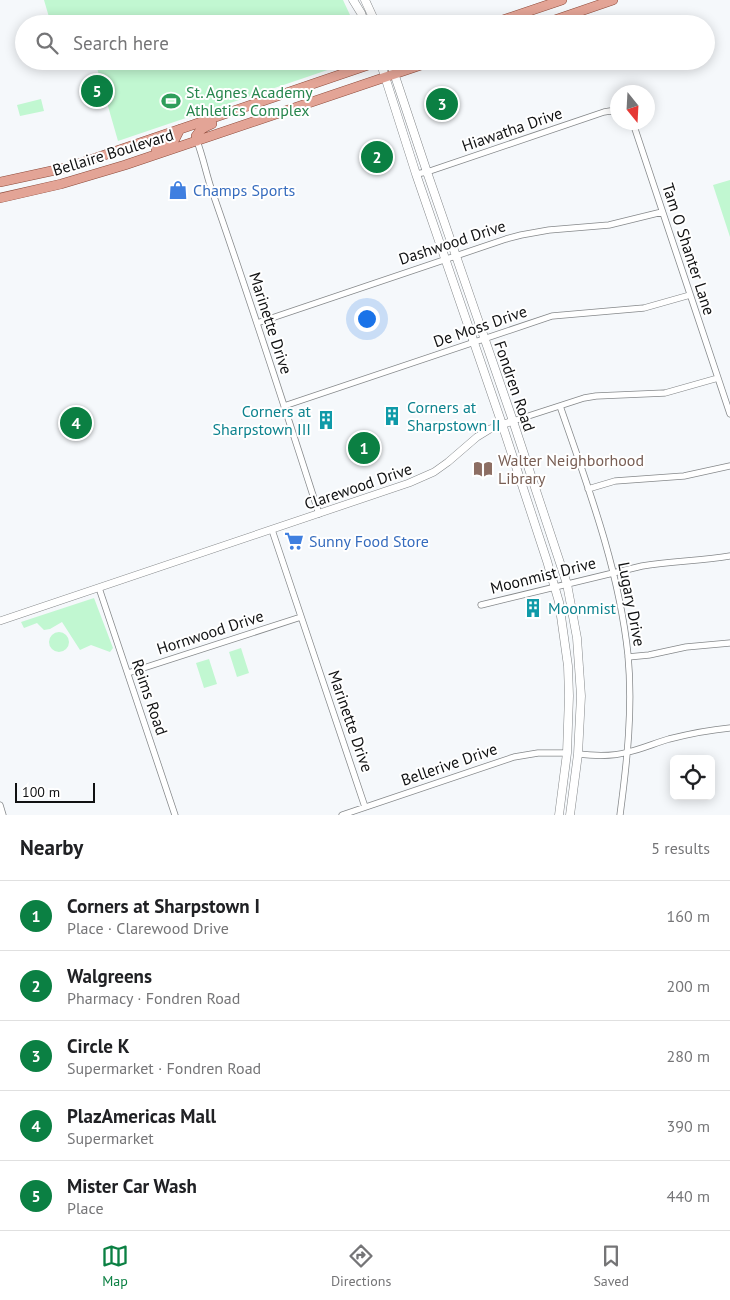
<!DOCTYPE html>
<meta charset="utf-8">
<style>
:root{--surface:#fff;--page:#f6f6f6;--text:#202124;--muted:#757577;--line:#e0e0e0;--accent:#0b8043}
body{margin:0;font-family:"PT Sans",sans-serif;background:var(--page);color:var(--text)}
.controls{position:absolute;right:15px;bottom:15px;display:grid;overflow:hidden;border-radius:8px;box-shadow:0 2px 12px #0003}
.controls button{width:45px;height:45px;display:grid;place-items:center;padding:0;border:0;border-bottom:1px solid var(--line);background:var(--surface);color:var(--text);font:25px sans-serif}
.compass{position:absolute;left:610px;top:85px;width:45px;height:45px;border-radius:50%;background:var(--surface);box-shadow:0 2px 12px #0003;rotate:162deg}
.scale{position:absolute;left:15px;bottom:12px;width:80px;box-sizing:border-box;padding-left:5px;border:2px solid #101112;border-top:0;font-size:14px;line-height:18px;white-space:nowrap;color:#101112;-webkit-text-stroke:4px #fff;paint-order:stroke}
.you{position:absolute;left:366px;top:318px;width:18px;height:18px;margin:-12px;border:4px solid #fff;border-radius:50%;background:#1a73e8;box-shadow:0 0 0 8px #1a73e833}
.badge{display:grid;place-items:center;width:32px;height:32px;border-radius:50%;background:var(--accent);color:#fff;font-size:16px;font-weight:700}
.pin{position:absolute;translate:-50% -50%;border:2px solid #fff;box-shadow:0 1px 5px #0006}
.list{margin:0;padding:0;list-style:none}
h2{display:flex;justify-content:space-between;align-items:center;height:65px;margin:0;padding:0 20px;font-size:21px}
h2 small{font-size:16px;font-weight:400;color:var(--muted)}
.list li{display:grid;grid-template-columns:32px 1fr auto;gap:15px;align-items:center;box-sizing:border-box;height:70px;padding:0 20px;border-top:1px solid var(--line)}
.list b{display:block;font-size:19px;white-space:nowrap}
.list p{margin:0;font-size:16px;white-space:nowrap;color:var(--muted)}
.list em{font-size:16px;font-style:normal;color:var(--muted)}
.icon{flex:none;width:28px;height:28px;fill:none;stroke:currentColor;stroke-width:2;stroke-linecap:round;stroke-linejoin:round}
.map{position:relative;flex:none;width:730px;height:815px;overflow:hidden}
.search{position:absolute;background:var(--surface);box-shadow:0 2px 12px #0003;left:15px;right:15px;top:15px;height:55px;display:flex;align-items:center;gap:12px;box-sizing:border-box;padding:0 18px;border-radius:28px;color:var(--muted);font-size:19px}
.sheet{height:415px;background:var(--surface)}
nav{display:flex;justify-content:space-around;align-items:center;box-sizing:border-box;height:70px;border-top:1px solid var(--line);background:var(--surface);font-size:14px;color:var(--muted)}
nav a{display:grid;justify-items:center;gap:2px}
nav .on{color:var(--accent)}
.map>svg:first-child{display:block}
</style>
<div class="map">
<svg width="730" height="815" viewBox="0 0 730 815">
<rect width="100%" height="100%" fill="#f5f8fb"/>
<path fill="#c1f7d1" d="M44,0H343L350,15L352,24H51Z
M95,61H354L118,141Z
M41,99L44,111L20,116L17,105Z
M730,180V237L713,185Z
M94,598L113,648L110,652L91,645L80,650L62,622L50,629L44,630L37,623L24,628L21,622Z
M49 642a10 10 0 1 1 20 0a10 10 0 1 1-20 0Z
M241,648L249,673L237,677L229,652Z
M209,659L217,684L204,688L196,663Z"/>
<g fill="none" stroke-linecap="round" stroke-linejoin="round">
<g stroke="#85888a" stroke-width="7">
<path id="minor" d="M631,122L634,126L730,414
M197,141C203,157 206,173 211,188C249,296 284,405 319,514
M416,174L427,172L604,112L610,111L618,112
M257,323L506,239L521,235L549,230L609,225L662,212
M284,406L552,316L644,308L690,295
M560,406C588,487 619,569 628,655C633,709 627,762 620,815
M513,421L584,398L596,396L665,393L718,378
M588,489L615,481L684,476L730,466
M272,530L365,807
M99,588L175,815
M481,605L642,566C672,561 701,561 730,556
M628,657L649,655L686,647L730,643
M128,673L301,617
M578,754C595,756 612,757 628,752C642,749 655,743 669,739C689,734 709,730 730,728
M0,805L3,815
M342,815L514,757L538,753H567"/>
</g>
<g stroke="#85888a" stroke-width="8">
<path id="tertiary" d="M0,621L409,483L434,472L448,462L477,437L490,429L513,421"/>
</g>
<g stroke="#85888a" stroke-width="9">
<path id="secondary" d="M353,0L361,13L365,24
M365,0L376,24
M380,61L416,174L502,424L547,561L559,602L568,666L569,696L567,753L559,815
M390,61L427,172L513,421L567,584L577,638L581,696L578,754L570,815"/>
</g>
<g stroke="#8d4a3a" stroke-width="10">
<path id="primary" d="M491,24L562,0
M543,24L613,0
M197,141L196,136C200,129 205,127 212,124
M156,150L175,139L180,129
M0,182L65,168L84,162L380,61
M0,198L61,184L125,165L433,61"/>
</g>
<use href="#minor" stroke="#fff" stroke-width="5.5"/>
<use href="#tertiary" stroke="#fff" stroke-width="7"/>
<use href="#secondary" stroke="#fff" stroke-width="8"/>
<use href="#primary" stroke="#e3a496" stroke-width="9"/>
</g>
<defs>
<g id="stadium-bare" transform="scale(1.5)"><path d="M0-5a6.5 5 0 1 0 0 10a6.5 5 0 1 0 0-10ZM-3.5-1.8h7v3.6h-7Z" fill="#2e9e5b" stroke="#fff" stroke-width="2.5" paint-order="stroke"/></g>
<g id="shop-bare" transform="scale(1.5)"><path d="M-5-2.5h2.3a2.7 3.5 0 0 1 5.4 0H5L5.5 6h-11ZM-1.5-2.5h3a1.5 2.3 0 0 0-3 0Z" fill="#3f7fe0" stroke="#fff" stroke-width="2.5" paint-order="stroke"/></g>
<g id="building-bare" transform="scale(1.5)"><path d="M-4-6H4V6H1V3H-1V6H-4ZM-2.5-4.3h1.7v1.8h-1.7ZM.8-4.3h1.7v1.8H.8ZM-2.5-1h1.7V.8h-1.7ZM.8-1h1.7V.8H.8Z" fill="#0f9aa8" stroke="#fff" stroke-width="2.5" paint-order="stroke"/></g>
<g id="library-bare" transform="scale(1.5)"><path d="M-6-4Q-3-5.5-.7-3.5V5Q-3 3-6 4ZM6-4Q3-5.5 .7-3.5V5Q3 3 6 4Z" fill="#8d6e63" stroke="#fff" stroke-width="2.5" paint-order="stroke"/></g>
<g id="supermarket-bare" transform="scale(1.5)"><path d="M-6-5.5h2.5l.6 2H6L4.5 2H-2.5L-4.4-4H-6ZM-1.5 3.2a1.3 1.3 0 1 0 .1 0ZM3 3.2a1.3 1.3 0 1 0 .1 0Z" fill="#3f7fe0" stroke="#fff" stroke-width="2.5" paint-order="stroke"/></g>
</defs>
<g fill-rule="evenodd">
<use href="#stadium-bare" x="171" y="101"/>
<use href="#shop-bare" x="178" y="190"/>
<use href="#building-bare" x="392" y="416"/>
<use href="#building-bare" x="326" y="420"/>
<use href="#library-bare" x="483" y="469"/>
<use href="#supermarket-bare" x="294" y="541"/>
<use href="#building-bare" x="533" y="608"/>
</g>
<g text-anchor="middle" stroke-width="4" stroke-linejoin="round" paint-order="stroke">
<g font-size="16" fill="#27864d" stroke="#fff" text-anchor="start">
<text x="186" y="98">St. Agnes Academy<tspan x="186" dy="18">Athletics Complex</tspan></text>
</g>
<g font-size="16" fill="#101112" stroke="#fff">
<text transform="translate(512 129) rotate(-19)" y="6">Hiawatha Drive</text>
<text transform="translate(113 152) rotate(-17)" y="6">Bellaire Boulevard</text>
<text transform="translate(452 242) rotate(-18)" y="6">Dashwood Drive</text>
<text transform="translate(689 249) rotate(72)" y="6">Tam O Shanter Lane</text>
<text transform="translate(271 323) rotate(72)" y="6">Marinette Drive</text>
<text transform="translate(480 326) rotate(-19)" y="6">De Moss Drive</text>
<text transform="translate(515 386) rotate(71)" y="6">Fondren Road</text>
<text transform="translate(358 486) rotate(-19)" y="6">Clarewood Drive</text>
<text transform="translate(543 575) rotate(-14)" y="6">Moonmist Drive</text>
<text transform="translate(632 604) rotate(79)" y="6">Lugary Drive</text>
<text transform="translate(210 632) rotate(-18)" y="6">Hornwood Drive</text>
<text transform="translate(150 697) rotate(71)" y="6">Reims Road</text>
<text transform="translate(351 721) rotate(71)" y="6">Marinette Drive</text>
<text transform="translate(449 764) rotate(-19)" y="6">Bellerive Drive</text>
</g>
<g font-size="16" fill="#366cbe" stroke="#fff" text-anchor="start">
<text x="193" y="196">Champs Sports</text>
<text x="309" y="547">Sunny Food Store</text>
</g>
<g font-size="16" fill="#0d838f" stroke="#fff" text-anchor="start">
<text x="407" y="413">Corners at<tspan x="407" dy="18">Sharpstown II</tspan></text>
<text x="311" y="417" text-anchor="end">Corners at<tspan x="311" dy="18">Sharpstown III</tspan></text>
<text x="548" y="614">Moonmist</text>
</g>
<g font-size="16" fill="#785e54" stroke="#fff" text-anchor="start">
<text x="498" y="466">Walter Neighborhood<tspan x="498" dy="18">Library</tspan></text>
</g>
</g>
</svg>
<div class="controls">
<button><svg class="icon" aria-label="locate" viewBox="0 0 24 24"><circle cx="12" cy="12" r="6"/><path d="M12 2v4M12 18v4M2 12h4M18 12h4"/></svg></button>
</div>
<svg class="compass" viewBox="-18 -18 36 36"><path d="M0-13l5 13h-10z" fill="#e53935"/><path d="M0 13l5-13h-10z" fill="#757577"/></svg>
<div class="scale">100 m</div>
<div class="you"></div>
<div class="pin badge" style="left:364px;top:448px">1</div>
<div class="pin badge" style="left:377px;top:157px">2</div>
<div class="pin badge" style="left:442px;top:104px">3</div>
<div class="pin badge" style="left:76px;top:423px">4</div>
<div class="pin badge" style="left:97px;top:91px">5</div>
<div class="search"><svg class="icon" aria-label="search" viewBox="0 0 24 24"><circle cx="10" cy="10" r="6"/><path d="M15 15l6 6"/></svg>Search here</div>
</div>
<section class="sheet">
<h2>Nearby<small>5 results</small></h2>
<ul class="list">
<li><span class="badge">1</span><div><b>Corners at Sharpstown I</b><p>Place · Clarewood Drive</p></div><em>160 m</em></li>
<li><span class="badge">2</span><div><b>Walgreens</b><p>Pharmacy · Fondren Road</p></div><em>200 m</em></li>
<li><span class="badge">3</span><div><b>Circle K</b><p>Supermarket · Fondren Road</p></div><em>280 m</em></li>
<li><span class="badge">4</span><div><b>PlazAmericas Mall</b><p>Supermarket</p></div><em>390 m</em></li>
<li><span class="badge">5</span><div><b>Mister Car Wash</b><p>Place</p></div><em>440 m</em></li>
</ul>
</section>
<nav>
<a class="on"><svg class="icon" aria-label="map" viewBox="0 0 24 24"><path d="M3 6l6-2 6 2 6-2v14l-6 2-6-2-6 2zM9 4v14M15 6v14"/></svg>Map</a>
<a><svg class="icon" aria-label="directions" viewBox="0 0 24 24"><path d="M12 3l9 9-9 9-9-9zM9 14v-3h6M13 9l2 2-2 2"/></svg>Directions</a>
<a><svg class="icon" aria-label="saved" viewBox="0 0 24 24"><path d="M7 4h10v16l-5-4-5 4z"/></svg>Saved</a>
</nav>
